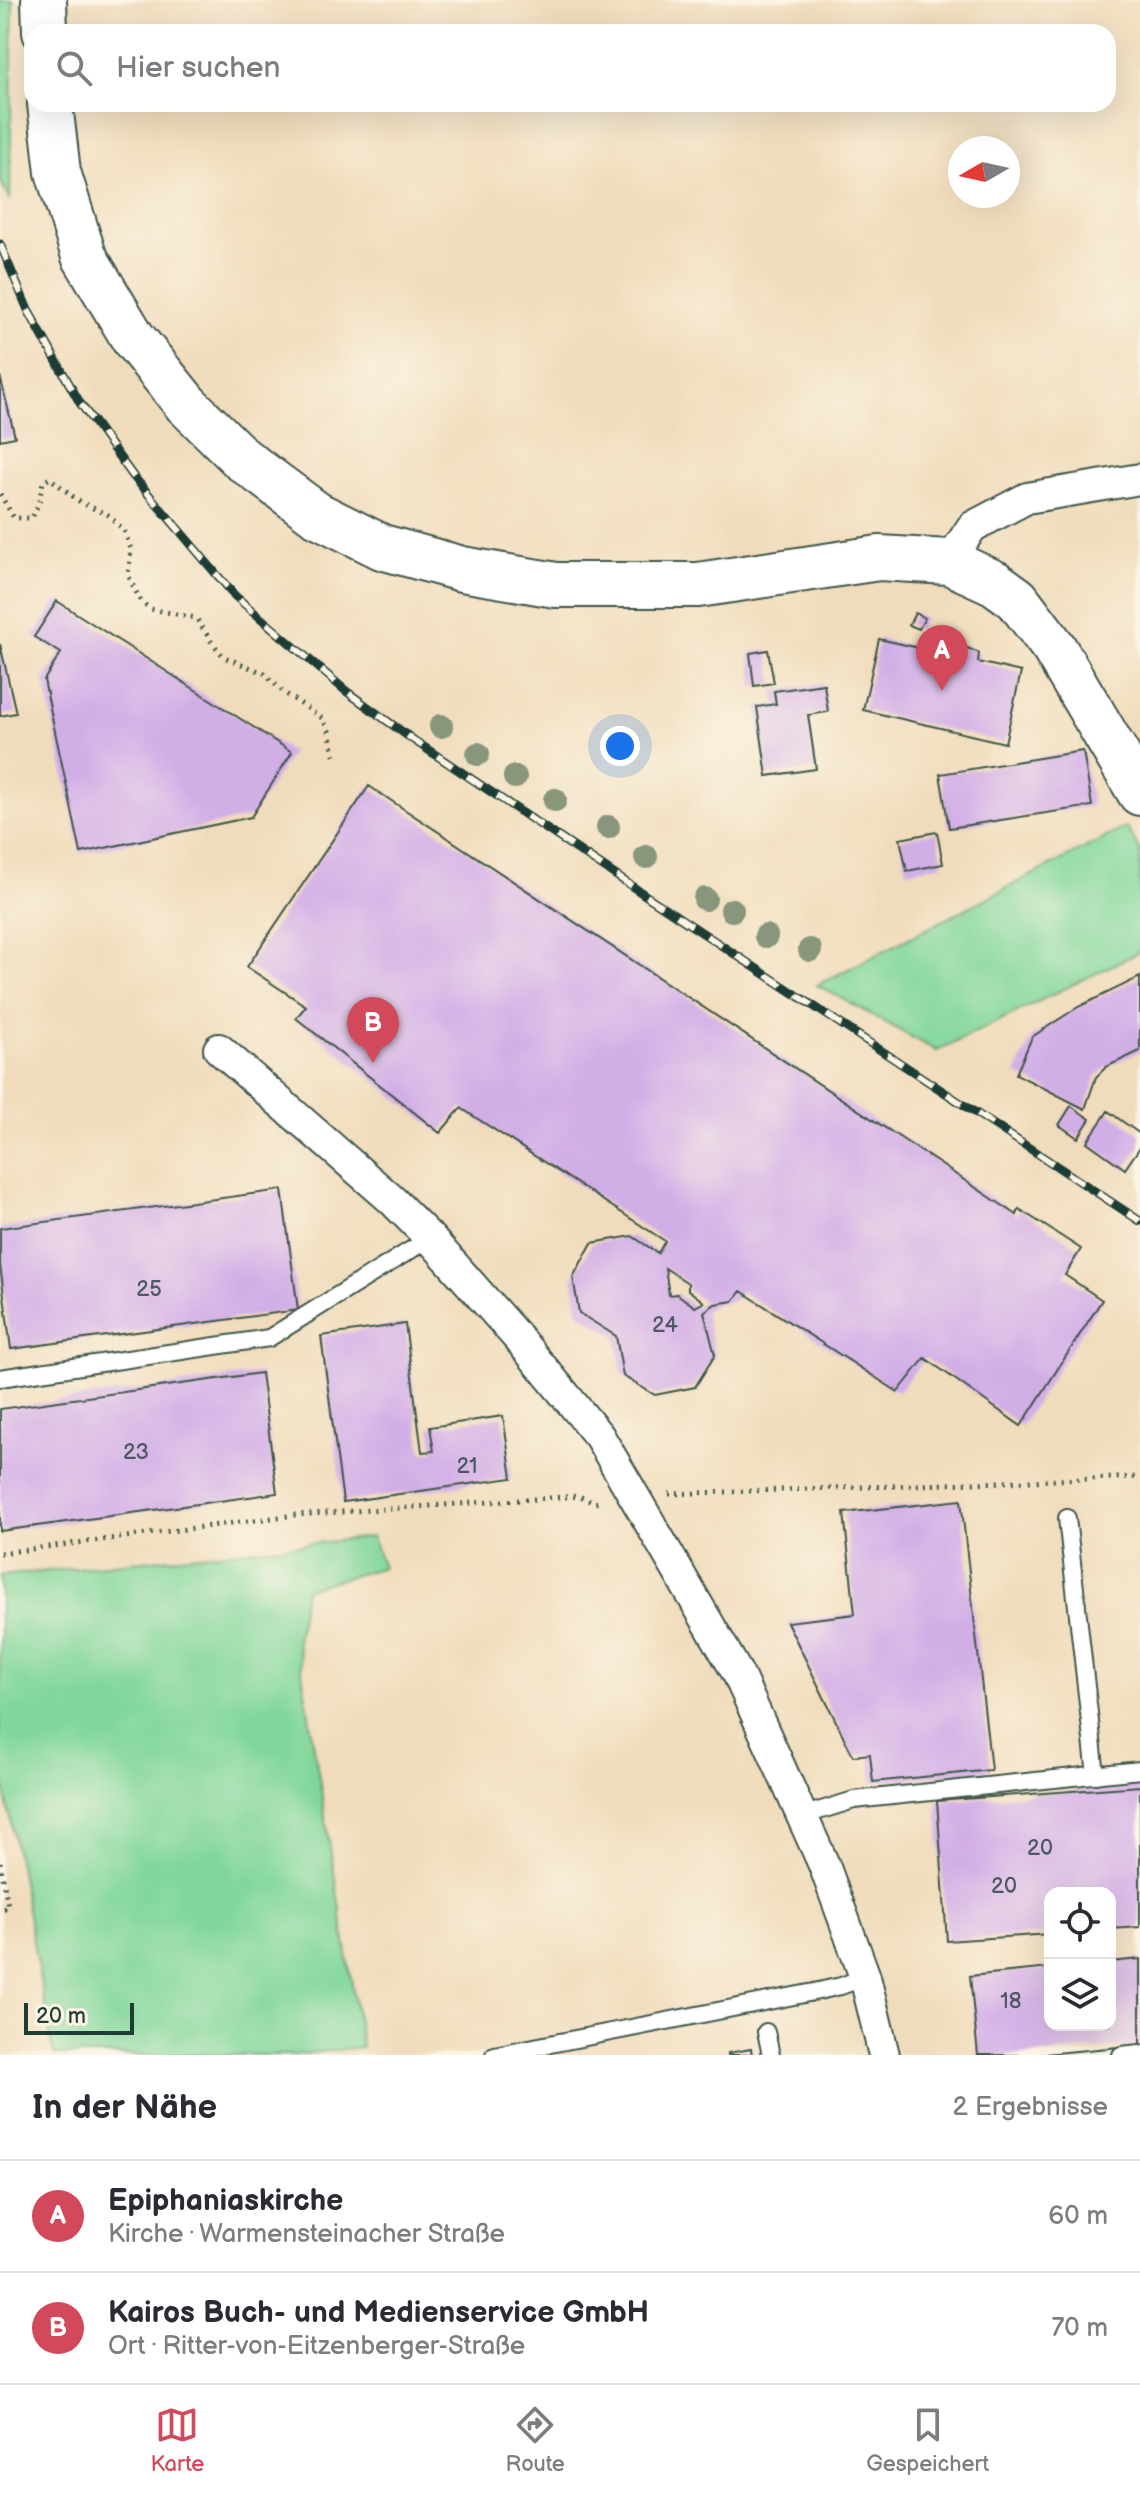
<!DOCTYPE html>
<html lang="de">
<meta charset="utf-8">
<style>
:root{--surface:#fff;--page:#f7f7f7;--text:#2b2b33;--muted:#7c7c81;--line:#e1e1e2;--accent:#d1495b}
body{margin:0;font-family:"Balsamiq Sans",sans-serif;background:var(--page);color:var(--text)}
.controls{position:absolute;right:24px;bottom:24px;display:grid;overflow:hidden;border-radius:16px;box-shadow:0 8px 32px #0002}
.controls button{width:72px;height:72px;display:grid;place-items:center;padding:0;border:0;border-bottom:2px solid var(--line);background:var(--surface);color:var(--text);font:40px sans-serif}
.compass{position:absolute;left:948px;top:136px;width:72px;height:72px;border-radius:50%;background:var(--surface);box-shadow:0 8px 32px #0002;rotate:261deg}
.scale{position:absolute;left:24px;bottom:20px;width:110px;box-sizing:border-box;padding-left:8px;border:4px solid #1f3d34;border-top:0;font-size:22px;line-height:28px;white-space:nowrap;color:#1f3d34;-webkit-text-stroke:6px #fcf5e5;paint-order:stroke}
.you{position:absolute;left:620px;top:746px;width:28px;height:28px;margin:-20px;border:6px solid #fff;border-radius:50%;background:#1a73e8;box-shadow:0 0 0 12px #1a73e833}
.badge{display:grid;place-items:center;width:52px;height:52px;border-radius:50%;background:var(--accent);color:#fff;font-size:26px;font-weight:700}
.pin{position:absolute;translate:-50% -66px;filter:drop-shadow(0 2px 4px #0008)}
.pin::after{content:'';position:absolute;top:42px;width:28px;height:24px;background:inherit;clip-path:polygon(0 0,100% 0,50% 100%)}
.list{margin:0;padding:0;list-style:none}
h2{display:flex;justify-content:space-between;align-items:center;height:104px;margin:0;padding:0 32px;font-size:34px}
h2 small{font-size:26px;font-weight:400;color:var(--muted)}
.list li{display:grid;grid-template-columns:52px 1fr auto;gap:24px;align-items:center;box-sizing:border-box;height:112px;padding:0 32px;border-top:2px solid var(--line)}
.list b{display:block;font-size:30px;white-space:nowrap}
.list p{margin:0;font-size:26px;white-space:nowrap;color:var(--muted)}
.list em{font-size:26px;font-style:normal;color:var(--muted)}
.icon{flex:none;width:44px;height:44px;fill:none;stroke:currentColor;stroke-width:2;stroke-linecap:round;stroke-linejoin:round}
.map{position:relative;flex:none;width:1140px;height:2055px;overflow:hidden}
.search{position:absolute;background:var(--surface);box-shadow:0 8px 32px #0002;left:24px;right:24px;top:24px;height:88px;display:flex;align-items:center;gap:20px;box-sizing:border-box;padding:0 28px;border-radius:24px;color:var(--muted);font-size:30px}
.sheet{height:328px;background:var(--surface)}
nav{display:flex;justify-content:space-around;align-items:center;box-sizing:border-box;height:112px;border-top:2px solid var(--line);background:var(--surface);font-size:22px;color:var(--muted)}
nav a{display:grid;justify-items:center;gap:4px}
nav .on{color:var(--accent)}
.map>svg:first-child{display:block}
</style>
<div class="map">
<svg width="1140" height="2055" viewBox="0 0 1140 2055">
<rect width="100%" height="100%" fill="#fcf5e5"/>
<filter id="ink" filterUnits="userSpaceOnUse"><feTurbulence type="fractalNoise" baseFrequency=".0125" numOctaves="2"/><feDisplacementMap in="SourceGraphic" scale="16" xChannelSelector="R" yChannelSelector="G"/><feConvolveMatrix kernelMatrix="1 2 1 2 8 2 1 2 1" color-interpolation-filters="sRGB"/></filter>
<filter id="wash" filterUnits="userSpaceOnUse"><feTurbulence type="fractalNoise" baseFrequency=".006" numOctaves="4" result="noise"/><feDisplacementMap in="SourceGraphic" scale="32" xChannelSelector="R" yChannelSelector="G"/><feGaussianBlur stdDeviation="1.8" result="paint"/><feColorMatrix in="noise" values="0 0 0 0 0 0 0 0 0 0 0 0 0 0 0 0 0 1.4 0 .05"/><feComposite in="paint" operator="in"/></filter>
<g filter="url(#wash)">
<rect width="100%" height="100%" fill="#f0dcbb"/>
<path fill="#81d79b" stroke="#508a68" stroke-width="2" d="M0,0H13L10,201L0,179Z
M1126,827L1140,850V952L937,1051L817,985Z
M372,1537L383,1567L305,1589L297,1641L362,2047L295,2055H54L0,1763V1576Z"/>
<g id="blocks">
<path fill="#d2aee7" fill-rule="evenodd" d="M0,376L15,437L0,440Z
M57,601L292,752L251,817L81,853L44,680L61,653L34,637Z
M915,613L925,618L919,629L909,625Z
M939,636L979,653L978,662L1021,672L1005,743L863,710L879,639L933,651Z
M0,644L16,713L0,716Z
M768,650L774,683L754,686L750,653Z
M824,684L828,712L808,715L816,769L767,776L757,707L776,704L774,691Z
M1083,751L1092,806L949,828L940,774Z
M369,786L1017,1215L1019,1209L1081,1249L1065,1275L1102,1300L1021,1426L925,1358L898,1392L741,1291L733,1301L715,1304L704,1312L715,1355L695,1387L655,1395L623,1376L616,1336L579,1313L573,1277L592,1243L632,1236L658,1253L665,1241L461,1108L440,1133L296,1018L306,1006L247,967ZM665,1268L688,1283V1290L704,1302L695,1307L677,1294L669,1295Z
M937,832L943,864L907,871L900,839Z
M1140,977V1051L1106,1067L1096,1077L1085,1109L1016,1074L1032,1037L1078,1007Z
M1071,1106L1090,1119L1078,1138L1059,1125Z
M1108,1111L1140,1134V1147L1125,1169L1087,1142Z
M282,1190L298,1310L11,1349L0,1265V1228Z
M405,1324L422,1452L434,1451L430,1427L503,1416L512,1478L343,1502L321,1336Z
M261,1373L277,1493L0,1531V1409Z
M961,1500L991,1770L873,1782L870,1754L853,1756L787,1622L855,1614L844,1513Z
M1140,1786V1927L1110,1929V1893H1050V1934L947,1941L937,1801Z
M1140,1959V2045L1034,2055H978L970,1976L1050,1968V2025H1110V1962Z
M751,2049L752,2055H728V2053Z"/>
</g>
</g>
<g filter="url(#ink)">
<use href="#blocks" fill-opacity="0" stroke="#3e5548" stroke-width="2"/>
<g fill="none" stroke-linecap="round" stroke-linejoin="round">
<g stroke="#3e5548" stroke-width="20">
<path id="lane" d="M0,1378L269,1338L430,1238
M1067,1518L1096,1775
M802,1816L854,1800L1140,1770
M766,2032L771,2055
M494,2055L814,1992L841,1986L865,1977
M1121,2055L1140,2053"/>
</g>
<g stroke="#3e5548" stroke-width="34">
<path id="street" d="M949,562L972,527L1027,498L1140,479
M219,1049L392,1200L430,1238L518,1338L599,1436L738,1674L824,1865L865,1977L884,2055"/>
</g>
<g stroke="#3e5548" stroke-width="48">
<path id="secondary" d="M44,0L45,32
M50,104L58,172L84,256L133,338L186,404L242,459L316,514L382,547L462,569L556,585H698L879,558L949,562L995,583L1017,599L1054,648L1140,793"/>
</g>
<path stroke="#3e5548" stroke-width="5" stroke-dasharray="2 6" stroke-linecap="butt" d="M0,494L14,518H32L39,502L43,482L50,478L80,502L108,515L124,530L131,549L128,575L141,602L151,609L196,618L211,641L224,657L264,673L283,692L322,718L329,731L335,758
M669,1494L1140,1477
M0,1553L295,1515L579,1496L594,1503L600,1502
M0,1862L8,1906L0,1911"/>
<use href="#lane" stroke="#fff" stroke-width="16"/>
<use href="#street" stroke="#fff" stroke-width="30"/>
<use href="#secondary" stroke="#fff" stroke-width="44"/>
<g stroke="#1f3d34" stroke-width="9">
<path id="rail" d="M0,244L28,310L80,403L133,476L235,596L346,691L412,739L645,895L1140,1221"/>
</g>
<use href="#rail" stroke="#fcf5e5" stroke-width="6" stroke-dasharray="18" stroke-linecap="butt"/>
</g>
<g fill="#88967c">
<circle cx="441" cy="726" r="12"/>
<circle cx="478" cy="754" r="12"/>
<circle cx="515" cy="777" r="12"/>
<circle cx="555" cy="800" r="12"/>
<circle cx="608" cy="827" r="12"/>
<circle cx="646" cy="857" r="12"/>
<circle cx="705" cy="899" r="12"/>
<circle cx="732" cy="910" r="12"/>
<circle cx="766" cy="936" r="12"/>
<circle cx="810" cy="950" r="12"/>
</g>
</g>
<g text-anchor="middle" stroke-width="6" stroke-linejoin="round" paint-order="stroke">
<g font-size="22" fill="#4c5961">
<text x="149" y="1296">25</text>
<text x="665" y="1332">24</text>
<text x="136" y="1459">23</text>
<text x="467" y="1473">21</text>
<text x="1040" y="1855">20</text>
<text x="1004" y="1893">20</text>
<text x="1011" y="2008">18</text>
</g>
</g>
</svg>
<div class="controls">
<button><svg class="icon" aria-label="locate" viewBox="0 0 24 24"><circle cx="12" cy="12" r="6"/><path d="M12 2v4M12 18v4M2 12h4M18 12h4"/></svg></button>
<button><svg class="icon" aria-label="layers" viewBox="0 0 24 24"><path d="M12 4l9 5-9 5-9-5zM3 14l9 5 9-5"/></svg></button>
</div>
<svg class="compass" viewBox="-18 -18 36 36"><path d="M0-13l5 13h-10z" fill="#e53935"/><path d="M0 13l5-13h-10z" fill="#7c7c81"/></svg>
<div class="scale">20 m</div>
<div class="you"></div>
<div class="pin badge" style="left:942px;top:691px">A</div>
<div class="pin badge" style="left:373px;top:1063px">B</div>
<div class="search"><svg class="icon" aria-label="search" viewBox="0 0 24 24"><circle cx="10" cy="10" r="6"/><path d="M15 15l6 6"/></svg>Hier suchen</div>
</div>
<section class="sheet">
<h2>In der Nähe<small>2 Ergebnisse</small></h2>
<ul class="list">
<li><span class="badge">A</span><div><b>Epiphaniaskirche</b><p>Kirche · Warmensteinacher Straße</p></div><em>60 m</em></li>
<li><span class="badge">B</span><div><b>Kairos Buch- und Medienservice GmbH</b><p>Ort · Ritter-von-Eitzenberger-Straße</p></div><em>70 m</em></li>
</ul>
</section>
<nav>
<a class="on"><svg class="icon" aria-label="map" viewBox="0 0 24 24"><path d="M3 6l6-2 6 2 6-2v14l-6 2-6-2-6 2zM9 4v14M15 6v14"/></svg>Karte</a>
<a><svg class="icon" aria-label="directions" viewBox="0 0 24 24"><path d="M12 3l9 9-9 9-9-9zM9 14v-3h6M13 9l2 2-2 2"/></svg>Route</a>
<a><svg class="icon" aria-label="saved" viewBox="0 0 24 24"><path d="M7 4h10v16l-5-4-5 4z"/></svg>Gespeichert</a>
</nav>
